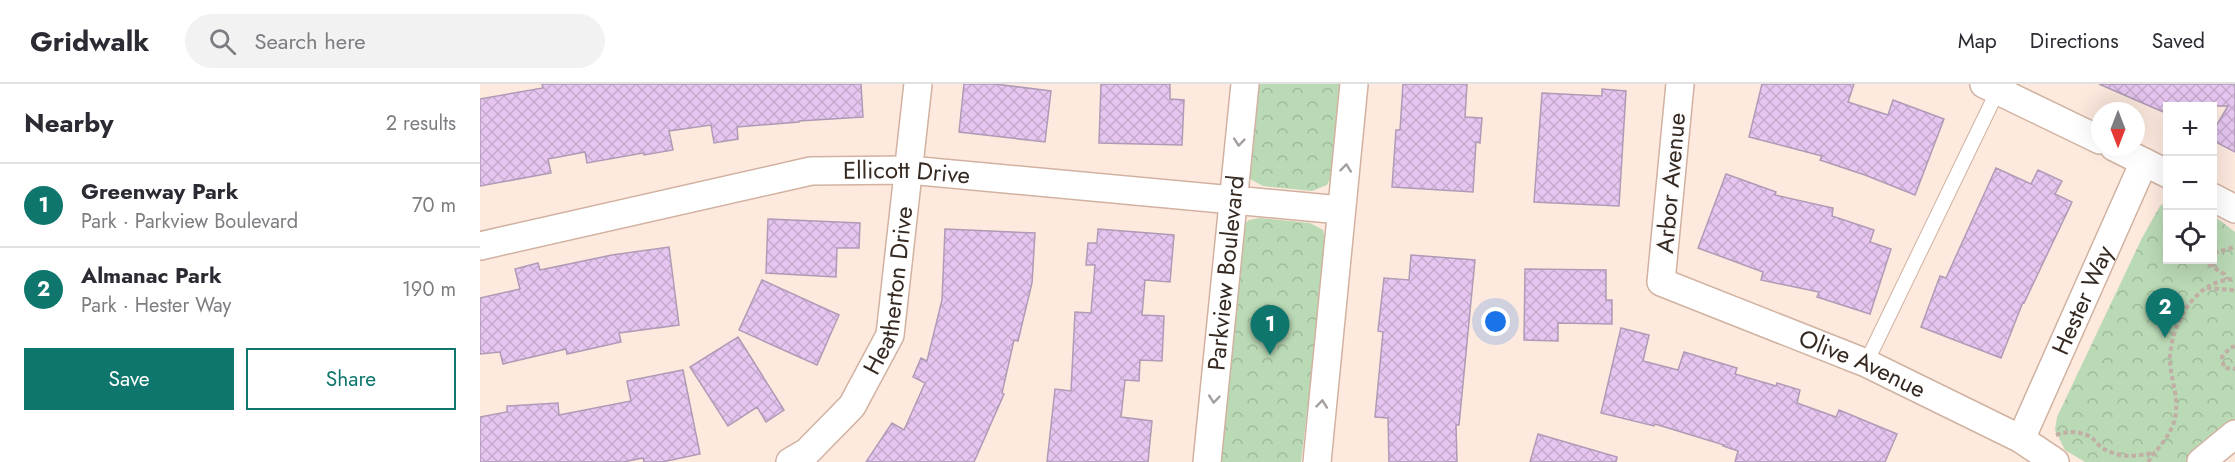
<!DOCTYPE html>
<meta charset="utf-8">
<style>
:root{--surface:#fff;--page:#f2f2f3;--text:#2b2b33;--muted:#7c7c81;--line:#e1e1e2;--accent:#0f766e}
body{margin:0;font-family:Jost,sans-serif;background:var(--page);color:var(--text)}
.controls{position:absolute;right:18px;top:18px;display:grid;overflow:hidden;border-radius:0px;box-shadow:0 6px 24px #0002}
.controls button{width:54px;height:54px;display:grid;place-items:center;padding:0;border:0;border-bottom:2px solid var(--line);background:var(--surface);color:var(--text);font:30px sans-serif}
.compass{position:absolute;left:1611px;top:18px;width:54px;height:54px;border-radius:50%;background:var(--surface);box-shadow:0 6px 24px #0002;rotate:180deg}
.you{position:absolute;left:1016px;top:238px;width:21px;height:21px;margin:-15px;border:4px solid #fff;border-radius:50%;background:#1a73e8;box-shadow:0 0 0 9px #1a73e833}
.badge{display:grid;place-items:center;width:39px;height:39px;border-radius:50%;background:var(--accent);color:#fff;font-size:20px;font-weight:700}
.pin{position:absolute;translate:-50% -50px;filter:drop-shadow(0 2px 3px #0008)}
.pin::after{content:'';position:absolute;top:32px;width:21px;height:18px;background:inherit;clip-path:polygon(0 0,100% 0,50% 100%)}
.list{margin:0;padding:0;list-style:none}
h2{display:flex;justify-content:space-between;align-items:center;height:78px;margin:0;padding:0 24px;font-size:26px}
h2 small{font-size:20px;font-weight:400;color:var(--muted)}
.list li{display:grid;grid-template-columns:39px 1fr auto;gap:18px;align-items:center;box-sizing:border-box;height:84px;padding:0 24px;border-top:2px solid var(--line)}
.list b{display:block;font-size:22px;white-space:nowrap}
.list p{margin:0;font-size:20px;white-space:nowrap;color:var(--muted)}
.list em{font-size:20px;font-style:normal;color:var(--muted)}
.actions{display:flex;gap:12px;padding:18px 24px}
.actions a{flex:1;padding:14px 0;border:2px solid var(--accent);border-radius:0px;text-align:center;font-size:21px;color:var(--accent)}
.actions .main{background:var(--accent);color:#fff}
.icon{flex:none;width:33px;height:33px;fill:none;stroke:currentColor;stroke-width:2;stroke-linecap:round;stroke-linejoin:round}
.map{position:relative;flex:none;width:1755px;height:378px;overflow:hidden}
header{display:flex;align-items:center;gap:36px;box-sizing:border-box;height:84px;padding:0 30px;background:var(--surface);border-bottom:2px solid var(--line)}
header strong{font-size:28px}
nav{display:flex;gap:33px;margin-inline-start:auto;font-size:21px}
.search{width:420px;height:54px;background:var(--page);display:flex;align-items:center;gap:15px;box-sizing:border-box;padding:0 21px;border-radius:33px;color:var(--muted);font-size:22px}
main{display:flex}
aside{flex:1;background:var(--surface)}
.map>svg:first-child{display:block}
</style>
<header>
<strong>Gridwalk</strong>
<div class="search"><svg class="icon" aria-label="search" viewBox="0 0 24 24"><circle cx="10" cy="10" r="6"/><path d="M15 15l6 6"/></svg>Search here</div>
<nav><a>Map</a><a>Directions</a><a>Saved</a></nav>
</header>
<main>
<aside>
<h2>Nearby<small>2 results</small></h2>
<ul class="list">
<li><span class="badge">1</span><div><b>Greenway Park</b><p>Park · Parkview Boulevard</p></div><em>70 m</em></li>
<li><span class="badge">2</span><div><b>Almanac Park</b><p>Park · Hester Way</p></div><em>190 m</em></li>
</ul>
<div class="actions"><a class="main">Save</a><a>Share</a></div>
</aside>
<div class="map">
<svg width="1755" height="378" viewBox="0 0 1755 378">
<defs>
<pattern id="forest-crowns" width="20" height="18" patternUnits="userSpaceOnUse" patternTransform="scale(1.5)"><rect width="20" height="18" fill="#bad9b5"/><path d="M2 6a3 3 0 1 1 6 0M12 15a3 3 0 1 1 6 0" fill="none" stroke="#a0ba9b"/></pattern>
<pattern id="building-cross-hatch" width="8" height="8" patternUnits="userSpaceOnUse" patternTransform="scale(1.5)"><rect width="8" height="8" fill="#e6c6f0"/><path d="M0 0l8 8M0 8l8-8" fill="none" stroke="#c6aace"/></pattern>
</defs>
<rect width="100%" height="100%" fill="#fde9de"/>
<path fill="url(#forest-crowns)" d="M774,0H863L854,88L847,101L832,107L783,102L770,95L766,81Z
M1687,117L1688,176H1732L1733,131L1755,148V340L1708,378H1605L1585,366L1575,346L1577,333L1662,154L1680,122Z
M780,134L830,139L843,146L847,163L821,378H734L759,144L769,136Z"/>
<path fill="url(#building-cross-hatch)" stroke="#af9bb5" stroke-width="1.5" d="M62,0H381L383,33L319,37V38L257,43L258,55L234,59L231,41L189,47L193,66L164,71L163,69L107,79L105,68L68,75L71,89L0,102V15L63,4Z
M484,0H515L571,7L565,58L479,48Z
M621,0H690V15L704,16L702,61L619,59Z
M923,0H987L985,33L1002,34L1000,59L996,58L993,108L912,103L916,46H920Z
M1282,0H1374L1368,18L1408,31L1413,16L1464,35L1435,111L1385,91L1340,76L1342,72L1269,53Z
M1619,0H1755V68L1732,56V49L1748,22H1688V30Z
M1122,5L1146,7L1139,122L1054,118L1062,9L1122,12Z
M1516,84L1551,100L1558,86L1582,97L1575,110L1592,118L1544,219L1543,218L1521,274L1441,243L1460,192L1466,194Z
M1246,90L1296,108L1295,111L1353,124L1352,132L1394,146L1390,158L1411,165L1390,230L1337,213L1339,208L1281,196L1283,188L1218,164Z
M288,135L380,139L379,164H357L356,193L286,189Z
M465,145L555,149L552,199L538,257L534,256L522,309L524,310L494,378H386L412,339L424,346L445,299L433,293L441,274L447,277L462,216Z
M618,145L694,151L690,198L665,196L662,231L684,232L682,277L660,276L659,297L645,296L641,333L672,337L668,378H567L575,305L591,307L595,228L611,229L615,181H606L608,159H617Z
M189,163L199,241L139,249L141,258L87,270L86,265L23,280L20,268L0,270V214L40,205L35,185L58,179L60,186L132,171Z
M931,171L995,176L979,341H976L977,378H909L908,334L895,333L903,248L898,247L904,194L929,196Z
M1045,185L1126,186V216H1132V240L1078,239V257L1044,256Z
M282,196L359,231L337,281L259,246Z
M1141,244L1169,251L1163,277L1198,286L1204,268L1257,284L1255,290L1296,302L1297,299L1320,306L1317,319L1356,333L1359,326L1417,350L1405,378H1255L1258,367L1243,362L1244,361L1175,340L1174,342L1121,329Z
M258,253L304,326L286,338L277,323L248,342L210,283Z
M203,286L220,370L182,378H164L163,374L143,378H0V333L27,328V322L78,319L79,331L151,317L147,297Z
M1058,350L1137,373L1136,378H1050Z"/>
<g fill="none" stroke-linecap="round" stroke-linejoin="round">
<g stroke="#d1b2a1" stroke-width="16">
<path id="service" d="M1386,279L1518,6"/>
</g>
<g stroke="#d1b2a1" stroke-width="30">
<g id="minor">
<path id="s1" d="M1200,0L1181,198L1386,279L1541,355L1575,378"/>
<path d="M1504,0L1620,56"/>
<path d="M1634,63L1688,90"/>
<path d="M1732,113L1755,125"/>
<path id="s2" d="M0,162L331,87L429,86L861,126"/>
<path id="s3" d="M1541,355L1664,78"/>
<path id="s4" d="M310,378L327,368L372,322L410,251L438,0"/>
<path id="s5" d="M727,378L765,0"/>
<path d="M837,378L874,0"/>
<path d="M1721,378L1755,350"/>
</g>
</g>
<path stroke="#c1afa5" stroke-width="4" stroke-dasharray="4.5 3" stroke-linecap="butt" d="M1722,176L1744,190L1747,195
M1733,183V169L1755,163
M1727,204L1752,206L1755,208
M1755,262L1750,264L1742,273L1744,284L1755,285
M1576,351C1588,347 1598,347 1609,352C1615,355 1618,362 1624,365C1641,374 1657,373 1675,368
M1668,378C1679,362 1695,348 1696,327C1698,308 1689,290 1690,272C1693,236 1716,196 1755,195"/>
<use href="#service" stroke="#fff" stroke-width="14"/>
<use href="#minor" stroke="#fff" stroke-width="27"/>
</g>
<defs><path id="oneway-chevron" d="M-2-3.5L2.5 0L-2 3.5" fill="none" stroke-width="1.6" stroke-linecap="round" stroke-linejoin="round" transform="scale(1.5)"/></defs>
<g stroke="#a49f9c">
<use href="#oneway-chevron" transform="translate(759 58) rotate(96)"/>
<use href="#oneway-chevron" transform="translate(866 84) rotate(-84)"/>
<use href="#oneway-chevron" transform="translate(734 315) rotate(96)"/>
<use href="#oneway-chevron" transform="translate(842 320) rotate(-84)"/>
</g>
<g text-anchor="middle" stroke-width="5" stroke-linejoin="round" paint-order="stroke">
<g font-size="24" fill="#352922" stroke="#fbfbfb">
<text dy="8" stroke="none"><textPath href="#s2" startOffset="435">Ellicott Drive</textPath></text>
<text transform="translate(1191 99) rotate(-85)" y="8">Arbor Avenue</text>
<text dy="8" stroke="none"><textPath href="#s5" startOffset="190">Parkview Boulevard</textPath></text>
<text dy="8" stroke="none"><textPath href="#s4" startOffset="208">Heatherton Drive</textPath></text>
<text dy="8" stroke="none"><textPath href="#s3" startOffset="152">Hester Way</textPath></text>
<text dy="8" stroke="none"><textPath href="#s1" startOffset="416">Olive Avenue</textPath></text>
</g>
</g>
</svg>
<div class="controls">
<button>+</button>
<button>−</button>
<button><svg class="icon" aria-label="locate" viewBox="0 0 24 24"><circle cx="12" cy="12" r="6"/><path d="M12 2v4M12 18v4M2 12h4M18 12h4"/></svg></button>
</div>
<svg class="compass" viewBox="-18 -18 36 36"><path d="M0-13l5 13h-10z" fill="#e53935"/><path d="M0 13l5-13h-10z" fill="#7c7c81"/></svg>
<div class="you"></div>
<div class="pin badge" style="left:790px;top:271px">1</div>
<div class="pin badge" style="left:1685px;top:254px">2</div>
</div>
</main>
